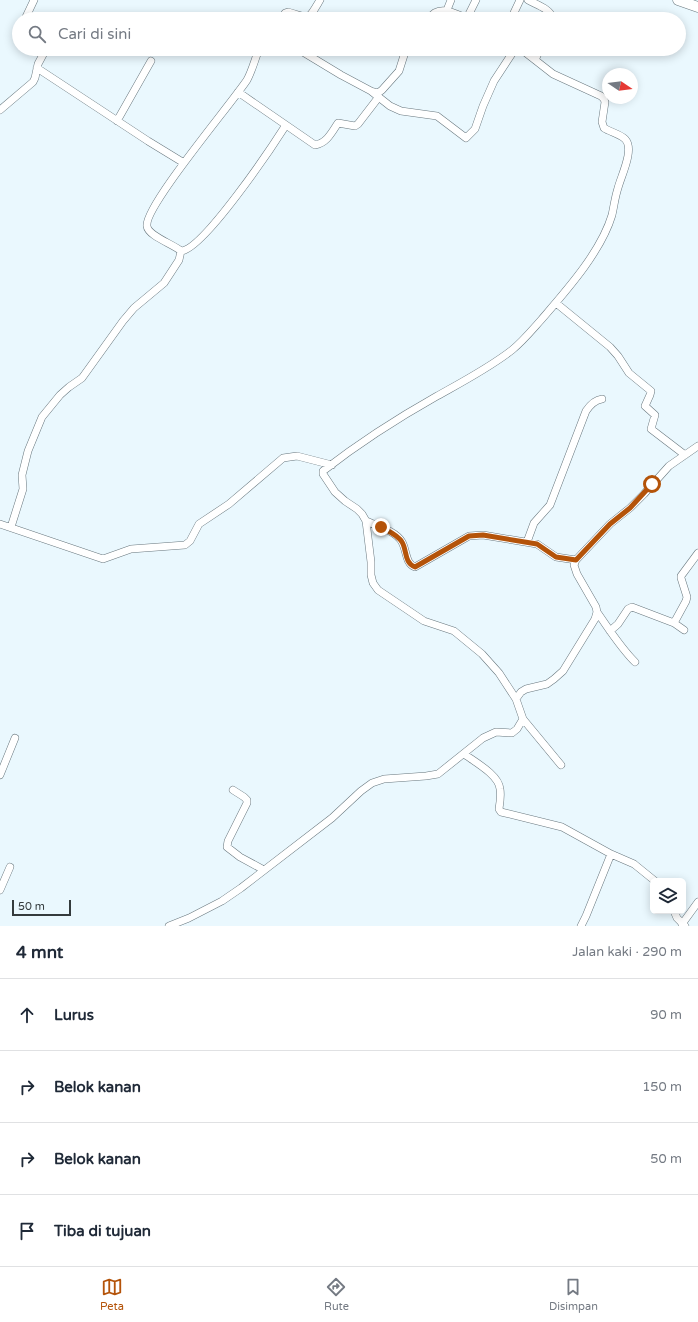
<!DOCTYPE html>
<html lang="id">
<meta charset="utf-8">
<style>
:root{--surface:#fff;--page:#f2f2f3;--text:#1f2937;--muted:#747a83;--line:#e0e1e3;--accent:#b45309}
body{margin:0;font-family:"Varela Round",sans-serif;background:var(--page);color:var(--text)}
.controls{position:absolute;right:12px;bottom:12px;display:grid;overflow:hidden;border-radius:6px;box-shadow:0 2px 10px #0003}
.controls button{width:36px;height:36px;display:grid;place-items:center;padding:0;border:0;border-bottom:1px solid var(--line);background:var(--surface);color:var(--text);font:20px sans-serif}
.compass{position:absolute;left:602px;top:68px;width:36px;height:36px;border-radius:50%;background:var(--surface);box-shadow:0 2px 10px #0003;rotate:103deg}
.scale{position:absolute;left:12px;bottom:10px;width:59px;box-sizing:border-box;padding-left:4px;border:2px solid #343b3d;border-top:0;font-size:11px;line-height:14px;white-space:nowrap;color:#343b3d;-webkit-text-stroke:3px #eaf8fe;paint-order:stroke}
.stop{position:absolute;width:12px;height:12px;margin:-9px;border:3px solid #b45309;border-radius:50%;background:#fff}
.stop.end{background:#b45309;border-color:#fff;box-shadow:0 1px 4px #0008}
.list{margin:0;padding:0;list-style:none}
h2{display:flex;justify-content:space-between;align-items:center;height:52px;margin:0;padding:0 16px;font-size:17px}
h2 small{font-size:13px;font-weight:400;color:var(--muted)}
.list li{display:grid;grid-template-columns:26px 1fr auto;gap:12px;align-items:center;box-sizing:border-box;height:72px;padding:0 16px;border-top:1px solid var(--line)}
.list b{display:block;font-size:15px;white-space:nowrap}
.list em{font-size:13px;font-style:normal;color:var(--muted)}
.icon{flex:none;width:22px;height:22px;fill:none;stroke:currentColor;stroke-width:2;stroke-linecap:round;stroke-linejoin:round}
.map{position:relative;flex:none;width:698px;height:926px;overflow:hidden}
.search{position:absolute;background:var(--surface);box-shadow:0 2px 10px #0003;left:12px;right:12px;top:12px;height:44px;display:flex;align-items:center;gap:10px;box-sizing:border-box;padding:0 14px;border-radius:22px;color:var(--muted);font-size:15px}
.sheet{height:340px;background:var(--surface)}
nav{display:flex;justify-content:space-around;align-items:center;box-sizing:border-box;height:56px;border-top:1px solid var(--line);background:var(--surface);font-size:11px;color:var(--muted)}
nav a{display:grid;justify-items:center;gap:2px}
nav .on{color:var(--accent)}
.map>svg:first-child{display:block}
</style>
<div class="map">
<svg width="698" height="926" viewBox="0 0 698 926">
<rect width="100%" height="100%" fill="#eaf8fe"/>
<g fill="none" stroke-linecap="round" stroke-linejoin="round">
<g stroke="#68777e" stroke-width="8">
<path id="minor" d="M528,0C537,5 551,9 553,19
M447,10L451,0
M467,18L476,0
M25,19L34,0
M282,19L285,13L288,12C311,18 307,22 320,0
M429,19C438,3 456,14 469,19
M511,19L520,0
M298,49L341,75L371,91L378,93L382,90L399,71L406,49
M521,49L553,74L601,96L604,99L605,102L602,122L604,128C610,132 620,134 625,139C635,149 621,176 618,188C615,197 614,206 612,215C601,252 566,291 541,320C532,330 523,341 512,350C489,368 462,382 437,396C398,418 359,443 323,471V474L335,492L345,501L357,509L362,514L366,521L371,562V575L373,583L378,590L424,621L454,631L482,654L499,673L516,699L523,719L561,765
M535,60L540,49
M37,68L148,141L184,163
M371,91L390,106L401,111L437,116L466,138L475,129L483,106L494,81L515,49
M238,92L315,145C327,143 332,132 338,123L355,126L358,124L378,98
M0,110L33,82L35,78L38,64L46,49
M117,121L151,61
M181,251C203,250 272,147 286,125
M556,303L610,347L618,356L629,373L651,391L650,395L645,406L655,415L651,429L685,455
M366,521C377,526 396,531 402,542C407,551 405,563 415,567L469,536L483,535L537,544L556,557L576,560
M0,524L103,559L131,549L185,545L190,541L199,524L229,504L283,458L297,456L332,465
M11,527L23,489L22,475L28,451L42,417L60,395L69,387L82,378L123,321L134,308L164,283L179,260L181,251C173,244 148,236 147,226C144,207 232,103 247,80C252,71 255,59 259,49
M527,542L534,523L550,505L586,411C590,405 595,400 602,399
M597,612C609,629 620,647 635,662
M674,623L686,601L687,597L681,578V576L698,553
M610,631L618,624L628,609L632,607L674,623L684,630
M516,699L521,692L526,689L547,684L554,679L563,671L595,619L597,612L596,607L577,574L574,565L576,560L610,524L630,508L644,494L669,466L698,446
M464,754C475,762 499,775 500,789C501,795 500,803 499,809L501,812L562,827L611,854L634,864L655,881
M0,775L15,738
M233,790L244,797L247,800V803L228,841L227,847L240,857L264,870
M0,890L10,867
M674,911L677,918L685,926
M682,924L698,902
M169,926L189,918L222,901L241,888L332,818L361,791L372,783L384,779L426,776L438,774L483,738L496,732L512,733L517,729L523,719
M581,926L586,916L611,854"/>
</g>
<g stroke="#68777e" stroke-width="11">
<path id="secondary" d="M678,0L698,7"/>
</g>
<use href="#minor" stroke="#fff" stroke-width="7"/>
<use href="#secondary" stroke="#fff" stroke-width="10"/>
</g>
<g fill="none" stroke-linecap="round" stroke-linejoin="round">
<path stroke="#b45309" stroke-width="5" d="M381,527C388,531 398,535 402,542C407,550 404,563 415,567L469,536L483,535L537,544L556,557L576,560L610,524L630,508L652,484"/>
</g>
</svg>
<div class="controls">
<button><svg class="icon" aria-label="layers" viewBox="0 0 24 24"><path d="M12 4l9 5-9 5-9-5zM3 14l9 5 9-5"/></svg></button>
</div>
<svg class="compass" viewBox="-18 -18 36 36"><path d="M0-13l5 13h-10z" fill="#e53935"/><path d="M0 13l5-13h-10z" fill="#747a83"/></svg>
<div class="scale">50 m</div>
<div class="stop" style="left:652px;top:484px"></div>
<div class="stop end" style="left:381px;top:527px"></div>
<div class="search"><svg class="icon" aria-label="search" viewBox="0 0 24 24"><circle cx="10" cy="10" r="6"/><path d="M15 15l6 6"/></svg>Cari di sini</div>
</div>
<section class="sheet">
<h2>4 mnt<small>Jalan kaki · 290 m</small></h2>
<ul class="list">
<li><svg class="icon" aria-label="ahead" viewBox="0 0 24 24"><path d="M12 20V5M6 11l6-6 6 6"/></svg><div><b>Lurus</b></div><em>90 m</em></li>
<li><svg class="icon" aria-label="right" viewBox="0 0 24 24"><path d="M7 20v-9h11M14 6l5 5-5 5"/></svg><div><b>Belok kanan</b></div><em>150 m</em></li>
<li><svg class="icon" aria-label="right" viewBox="0 0 24 24"><path d="M7 20v-9h11M14 6l5 5-5 5"/></svg><div><b>Belok kanan</b></div><em>50 m</em></li>
<li><svg class="icon" aria-label="arrive" viewBox="0 0 24 24"><path d="M6 21V4h12l-3 4 3 4H6"/></svg><div><b>Tiba di tujuan</b></div></li>
</ul>
</section>
<nav>
<a class="on"><svg class="icon" aria-label="map" viewBox="0 0 24 24"><path d="M3 6l6-2 6 2 6-2v14l-6 2-6-2-6 2zM9 4v14M15 6v14"/></svg>Peta</a>
<a><svg class="icon" aria-label="directions" viewBox="0 0 24 24"><path d="M12 3l9 9-9 9-9-9zM9 14v-3h6M13 9l2 2-2 2"/></svg>Rute</a>
<a><svg class="icon" aria-label="saved" viewBox="0 0 24 24"><path d="M7 4h10v16l-5-4-5 4z"/></svg>Disimpan</a>
</nav>
